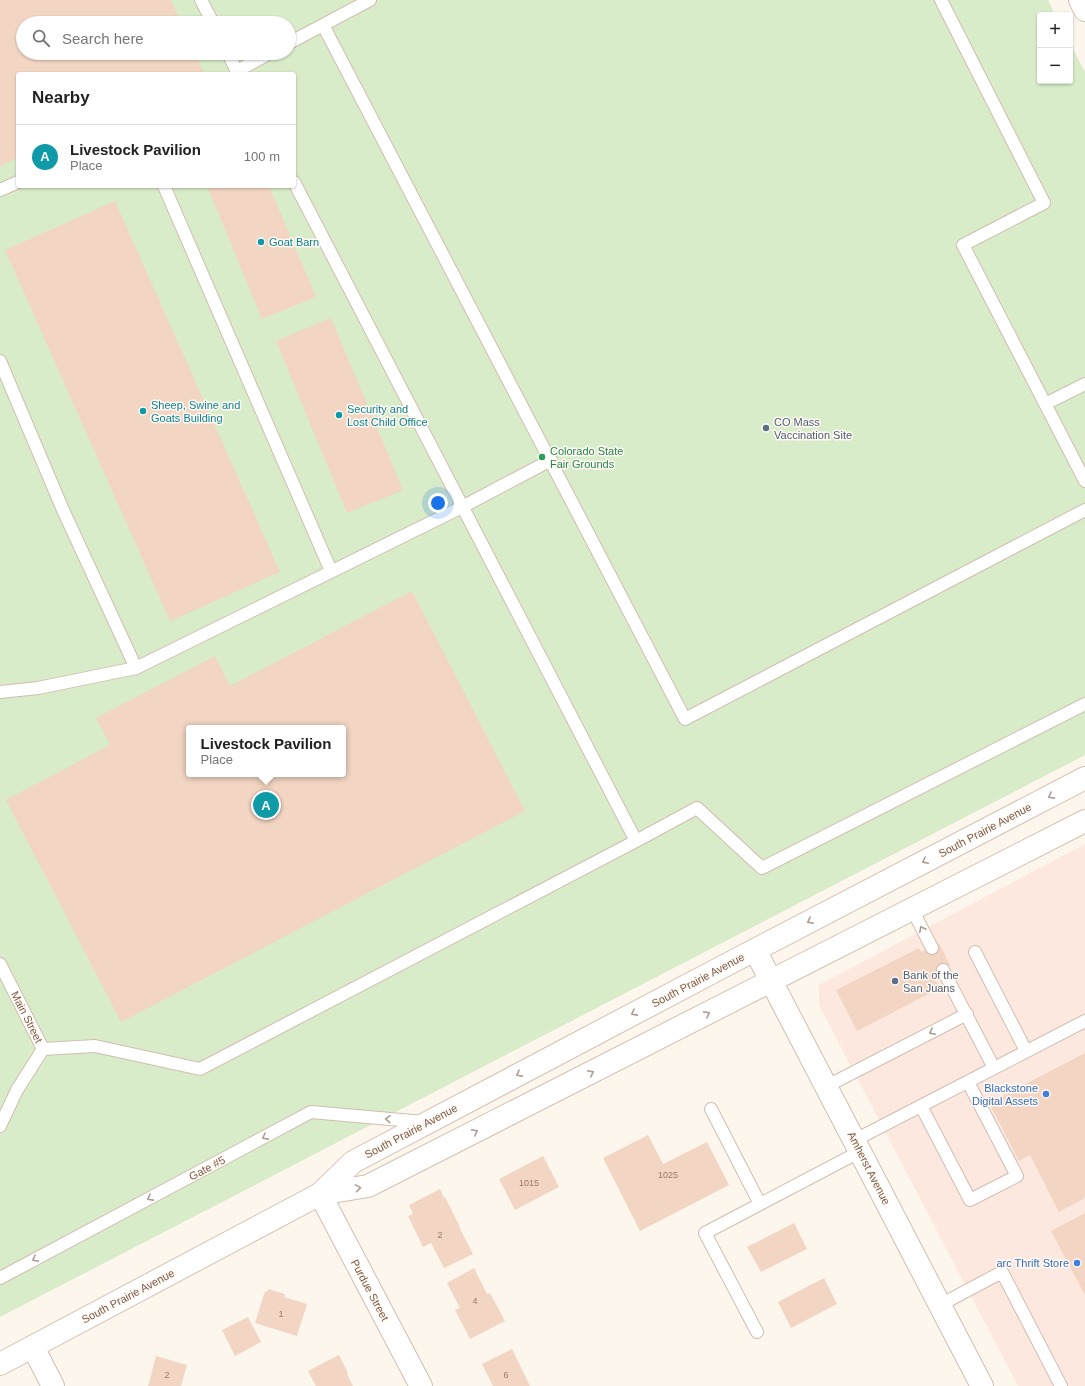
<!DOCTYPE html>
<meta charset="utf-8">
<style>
:root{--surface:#fff;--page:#f2f2f2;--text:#222;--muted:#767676;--line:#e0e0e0;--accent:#e76f51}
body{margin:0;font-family:Arial,sans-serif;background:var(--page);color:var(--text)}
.controls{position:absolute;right:12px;top:12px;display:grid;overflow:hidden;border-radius:4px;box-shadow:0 1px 3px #0004}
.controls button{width:36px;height:36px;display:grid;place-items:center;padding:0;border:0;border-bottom:1px solid var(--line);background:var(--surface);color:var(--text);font:20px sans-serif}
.you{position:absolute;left:438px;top:503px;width:14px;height:14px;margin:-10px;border:3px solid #fff;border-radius:50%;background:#1a73e8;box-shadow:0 0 0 6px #1a73e833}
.badge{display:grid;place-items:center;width:26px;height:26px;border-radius:50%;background:var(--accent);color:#fff;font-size:13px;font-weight:700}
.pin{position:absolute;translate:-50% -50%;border:2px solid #fff;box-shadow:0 1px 4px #0006}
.popup{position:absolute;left:186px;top:725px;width:160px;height:52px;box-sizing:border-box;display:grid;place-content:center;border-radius:4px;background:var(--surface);filter:drop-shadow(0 1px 3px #0005);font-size:13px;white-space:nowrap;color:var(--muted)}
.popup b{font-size:15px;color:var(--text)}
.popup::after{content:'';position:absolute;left:50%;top:100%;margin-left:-8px;border:8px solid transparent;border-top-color:var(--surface)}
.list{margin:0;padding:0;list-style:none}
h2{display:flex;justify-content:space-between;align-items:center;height:52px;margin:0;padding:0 16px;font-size:17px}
h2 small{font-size:13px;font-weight:400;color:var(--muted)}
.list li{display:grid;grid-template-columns:26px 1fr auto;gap:12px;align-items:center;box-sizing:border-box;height:64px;padding:0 16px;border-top:1px solid var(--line)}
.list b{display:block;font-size:15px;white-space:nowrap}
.list p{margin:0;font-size:13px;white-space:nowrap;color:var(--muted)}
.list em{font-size:13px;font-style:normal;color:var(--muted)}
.icon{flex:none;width:22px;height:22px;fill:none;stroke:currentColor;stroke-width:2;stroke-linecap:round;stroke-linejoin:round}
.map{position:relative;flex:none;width:1085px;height:1386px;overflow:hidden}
.search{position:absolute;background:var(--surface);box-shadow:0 1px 3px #0004;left:16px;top:16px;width:280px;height:44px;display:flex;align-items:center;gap:10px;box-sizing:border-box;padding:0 14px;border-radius:22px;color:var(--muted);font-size:15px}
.panel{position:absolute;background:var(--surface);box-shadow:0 1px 3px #0004;left:16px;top:72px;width:280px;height:116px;border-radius:4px}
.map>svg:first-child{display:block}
</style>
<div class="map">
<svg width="1085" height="1386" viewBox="0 0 1085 1386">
<rect width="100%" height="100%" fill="#fdf6ec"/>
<path fill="#fde8e0" d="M1085,844V1386H1018L819,1005V985Z"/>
<path fill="#d8ecc9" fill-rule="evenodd" d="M0,0H1048L1055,15H1040V81H1070V43L1085,72V755L0,1317ZM23,23H289V53H23ZM18,74H294V186H18ZM189,728H343V774H189Z"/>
<path fill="#f3d5c3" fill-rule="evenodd" d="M0,0H171L181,23H23V53H195L204,74H18V158L0,166Z
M207,186H269L316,297L262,319Z
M115,201L280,572L170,621L5,250Z
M331,318L403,490L347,513L276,341Z
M412,591L525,811L121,1022L6,800L110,745L96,718L215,656L230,686ZM189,728H343V774H189Z
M939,943L950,965L932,974L940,988L857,1031L836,990L919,948L921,952Z
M1085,1053V1198L1059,1212L1030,1155L1019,1161L989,1103Z
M648,1135L663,1164L707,1142L729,1185L640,1231L603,1158Z
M543,1156L559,1187L515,1210L499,1179Z
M440,1189L444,1198L445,1197L460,1227H459L473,1254L444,1268L431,1243L423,1247L408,1216L413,1214L409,1205Z
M1085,1213V1295L1051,1231Z
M794,1223L807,1249L761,1272L747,1247Z
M474,1268L487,1294L490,1293L505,1321L470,1339L455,1310L460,1308L447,1283Z
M824,1278L837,1304L791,1328L778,1302Z
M268,1289L285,1294L284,1297L307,1304L297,1336L255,1323L265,1291L267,1292Z
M248,1317L261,1342L235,1356L222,1330Z
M512,1349L530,1386H493L482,1364Z
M339,1355L348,1373L347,1374L353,1386H316L308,1371Z
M156,1356L187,1365L181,1386H148Z"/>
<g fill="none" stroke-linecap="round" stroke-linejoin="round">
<g stroke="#d1beb0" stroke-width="14">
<path id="service" d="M201,0L213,23
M370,0L323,25L685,719L1085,510
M941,0L1044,203L963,245L1085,481
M289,43L323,25
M228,53L238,74
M237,71L270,53
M164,186L331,571
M0,190L18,182
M0,361L63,510L136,668
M1045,404L1085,384
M0,692L38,688L136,668L462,507L551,460
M636,841L697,808L762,868L1085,704
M912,909L932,948
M975,952L1026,1051
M0,964L43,1049
M943,970L994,1068
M43,1049L95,1046L200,1069L636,841L294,182
M827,1086L967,1014
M921,1106L970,1200L1017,1176L968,1082
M711,1109L760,1204
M0,1126L17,1090L43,1049
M855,1140L1085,1021
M0,1278L311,1112L424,1122
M940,1305L1002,1272L1061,1386
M757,1332L705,1233L861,1151"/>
</g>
<g stroke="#d1beb0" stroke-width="24">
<path id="minor" d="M320,1194L421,1386
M33,1347L53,1386"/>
</g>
<g stroke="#d1beb0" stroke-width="24">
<path id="tertiary" d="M1080,0L1085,10
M755,950L982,1386"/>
</g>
<g stroke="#d6c0b0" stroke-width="24">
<path id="secondary" d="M320,1194L368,1186L1085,821
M0,1364L320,1194L353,1162L726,965L1085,778"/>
</g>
<use href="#service" stroke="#fff" stroke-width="12"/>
<use href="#minor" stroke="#fff" stroke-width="22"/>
<use href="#tertiary" stroke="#fff" stroke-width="22"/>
<use href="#secondary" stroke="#fff" stroke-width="22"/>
</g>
<defs><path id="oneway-chevron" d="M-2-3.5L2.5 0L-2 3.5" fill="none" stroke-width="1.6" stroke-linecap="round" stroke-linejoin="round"/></defs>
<g stroke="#af9d94">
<use href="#oneway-chevron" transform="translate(1051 796) rotate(152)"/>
<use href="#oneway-chevron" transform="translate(925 861) rotate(153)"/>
<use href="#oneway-chevron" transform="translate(810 921) rotate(153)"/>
<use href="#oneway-chevron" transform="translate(922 929) rotate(-117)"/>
<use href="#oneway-chevron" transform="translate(634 1013) rotate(152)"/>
<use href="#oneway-chevron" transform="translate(707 1014) rotate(-27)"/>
<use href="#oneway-chevron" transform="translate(932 1032) rotate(153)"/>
<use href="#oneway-chevron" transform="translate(591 1073) rotate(-27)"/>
<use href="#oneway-chevron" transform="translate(519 1074) rotate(152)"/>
<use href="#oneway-chevron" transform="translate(388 1119) rotate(-176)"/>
<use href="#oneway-chevron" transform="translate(475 1132) rotate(-27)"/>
<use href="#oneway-chevron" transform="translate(265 1137) rotate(152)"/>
<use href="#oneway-chevron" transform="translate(358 1188) rotate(-9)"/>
<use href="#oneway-chevron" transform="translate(150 1198) rotate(152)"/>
<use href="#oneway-chevron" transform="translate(35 1259) rotate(152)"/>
</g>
<g fill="#0f9aa8" stroke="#fffaf3" stroke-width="1.5">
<circle cx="261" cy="242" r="4"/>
<circle cx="143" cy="411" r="4"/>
<circle cx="339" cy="415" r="4"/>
</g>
<g fill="#5c6f8a" stroke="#fffaf3" stroke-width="1.5">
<circle cx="766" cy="428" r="4"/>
<circle cx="895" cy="981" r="4"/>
</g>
<circle fill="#2e9e5b" stroke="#fffaf3" stroke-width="1.5" cx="542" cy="457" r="4"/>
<g fill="#3f7fe0" stroke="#fffaf3" stroke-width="1.5">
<circle cx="1046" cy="1094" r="4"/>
<circle cx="1077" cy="1263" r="4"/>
</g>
<g text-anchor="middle" stroke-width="3" stroke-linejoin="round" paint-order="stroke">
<g font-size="9" fill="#987a6a">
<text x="668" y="1178">1025</text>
<text x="529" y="1186">1015</text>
<text x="440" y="1238">2</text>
<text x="475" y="1304">4</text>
<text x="281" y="1317">1</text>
<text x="167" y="1378">2</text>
<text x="506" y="1378">6</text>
</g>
<g font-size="11" fill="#0d838f" stroke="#fffaf3" text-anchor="start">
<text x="269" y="246">Goat Barn</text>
<text x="151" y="409">Sheep, Swine and<tspan x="151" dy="13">Goats Building</tspan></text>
<text x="347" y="413">Security and<tspan x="347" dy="13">Lost Child Office</tspan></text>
</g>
<g font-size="11" fill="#4e5e75" stroke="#fffaf3" text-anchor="start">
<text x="774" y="426">CO Mass<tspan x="774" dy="13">Vaccination Site</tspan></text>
<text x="903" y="979">Bank of the<tspan x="903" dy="13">San Juans</tspan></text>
</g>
<g font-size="11" fill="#27864d" stroke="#fffaf3" text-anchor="start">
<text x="550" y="455">Colorado State<tspan x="550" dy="13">Fair Grounds</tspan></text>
</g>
<g font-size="11" fill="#7a5c4d" stroke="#fffaf3">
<text transform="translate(985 830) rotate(-28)" y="4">South Prairie Avenue</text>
<text transform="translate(698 980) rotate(-28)" y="4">South Prairie Avenue</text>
<text transform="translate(27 1017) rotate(63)" y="4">Main Street</text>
<text transform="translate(411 1131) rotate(-28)" y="4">South Prairie Avenue</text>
<text transform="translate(207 1168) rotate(-28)" y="4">Gate #5</text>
<text transform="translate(869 1168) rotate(63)" y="4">Amherst Avenue</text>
<text transform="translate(370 1290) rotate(62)" y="4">Purdue Street</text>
<text transform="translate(128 1296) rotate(-28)" y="4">South Prairie Avenue</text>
</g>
<g font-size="11" fill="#366cbe" stroke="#fffaf3" text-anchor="end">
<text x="1038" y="1092">Blackstone<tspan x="1038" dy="13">Digital Assets</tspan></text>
<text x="1069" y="1267">arc Thrift Store</text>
</g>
</g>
</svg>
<div class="controls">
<button>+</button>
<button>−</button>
</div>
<div class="you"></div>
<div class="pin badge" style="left:266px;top:805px;background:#0f9aa8">A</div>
<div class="popup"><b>Livestock Pavilion</b>Place</div>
<div class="search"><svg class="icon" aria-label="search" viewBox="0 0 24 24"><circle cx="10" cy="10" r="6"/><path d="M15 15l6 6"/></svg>Search here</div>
<section class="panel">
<h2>Nearby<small></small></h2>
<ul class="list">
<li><span class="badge" style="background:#0f9aa8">A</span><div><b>Livestock Pavilion</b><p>Place</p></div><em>100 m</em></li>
</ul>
</section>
</div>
